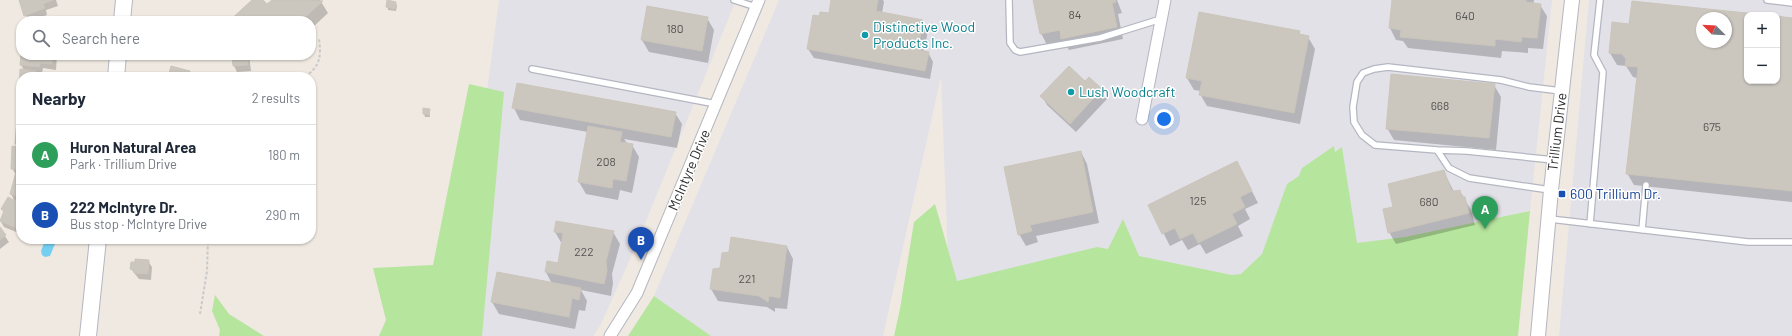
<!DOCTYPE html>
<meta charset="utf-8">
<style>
:root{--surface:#fff;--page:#f2f2f3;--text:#1f2937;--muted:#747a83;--line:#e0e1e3;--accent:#4264fb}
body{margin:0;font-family:Barlow,sans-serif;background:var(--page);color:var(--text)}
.controls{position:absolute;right:12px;top:12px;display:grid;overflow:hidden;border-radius:8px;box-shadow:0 1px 3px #0004}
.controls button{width:36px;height:36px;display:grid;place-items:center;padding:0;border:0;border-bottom:1px solid var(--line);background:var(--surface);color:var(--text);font:20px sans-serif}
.compass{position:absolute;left:1696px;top:12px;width:36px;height:36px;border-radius:50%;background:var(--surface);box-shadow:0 1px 3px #0004;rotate:294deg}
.you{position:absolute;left:1164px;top:119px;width:14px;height:14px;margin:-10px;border:3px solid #fff;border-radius:50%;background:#1a73e8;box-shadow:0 0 0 6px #1a73e833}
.badge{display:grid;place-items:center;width:26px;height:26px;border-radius:50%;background:var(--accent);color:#fff;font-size:13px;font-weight:700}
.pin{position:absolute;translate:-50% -33px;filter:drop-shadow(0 1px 2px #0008)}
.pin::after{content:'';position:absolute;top:21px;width:14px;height:12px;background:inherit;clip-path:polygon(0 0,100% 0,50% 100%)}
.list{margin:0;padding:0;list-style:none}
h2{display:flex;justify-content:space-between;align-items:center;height:52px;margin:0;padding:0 16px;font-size:17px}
h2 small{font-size:13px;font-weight:400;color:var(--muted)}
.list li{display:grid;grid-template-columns:26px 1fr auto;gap:12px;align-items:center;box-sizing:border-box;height:60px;padding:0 16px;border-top:1px solid var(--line)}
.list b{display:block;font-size:15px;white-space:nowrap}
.list p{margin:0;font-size:13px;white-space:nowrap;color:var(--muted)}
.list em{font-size:13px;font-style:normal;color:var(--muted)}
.icon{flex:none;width:22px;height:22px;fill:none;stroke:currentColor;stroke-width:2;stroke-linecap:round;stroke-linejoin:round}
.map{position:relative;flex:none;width:1792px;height:336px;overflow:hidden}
.search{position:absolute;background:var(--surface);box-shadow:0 1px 3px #0004;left:16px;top:16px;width:300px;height:44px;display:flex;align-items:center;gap:10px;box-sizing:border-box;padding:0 14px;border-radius:16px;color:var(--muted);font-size:15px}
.panel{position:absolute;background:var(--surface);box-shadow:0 1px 3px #0004;left:16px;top:72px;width:300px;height:172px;border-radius:16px}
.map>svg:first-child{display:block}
</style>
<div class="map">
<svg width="1792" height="336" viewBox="0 0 1792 336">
<rect width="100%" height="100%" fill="#efe9e1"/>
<path fill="#e3e1e8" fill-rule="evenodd" d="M499,0H736L635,248L600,326L593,336H455Z
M779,0H1552L1530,211L1353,248L1334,146L1255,280L949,283L941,77L883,336H711L654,296Z
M1589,0H1792V336H1559ZM1747,15H1777V81H1747ZM1702,18H1726V42H1702Z"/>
<path fill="#b6e59e" d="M469,84L504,92L482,336H379L386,320L373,268L433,265Z
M1334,146L1335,152L1342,147L1357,243L1405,237L1530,211L1518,336H894L900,309L914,222L935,204L957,281L1097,247L1108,249L1123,219L1139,256L1232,275L1241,274L1262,254L1287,184L1299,176L1302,168Z
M215,295L229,314L264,336H219L220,330L212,311Z
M654,296L711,336H628Z"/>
<path fill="#75cff0" d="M41,239H57L50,256L45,257L42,255L41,251L44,243Z"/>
<path fill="#0003" fill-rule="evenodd" d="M20,0H56L58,6L46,10L47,15L35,19H58L59,21H25L28,20Z
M253,0H262L267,6L273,0H320L328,13L311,29V21H231Z
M832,0H883L884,2L882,13L923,21L928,30L924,52H928L933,62L930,79L814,58L808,49L820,18L830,15Z
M1034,0H1117L1122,13L1118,14L1123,39L1069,50L1064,42L1047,45L1041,33Z
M1393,0H1534L1533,4L1540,5L1547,16L1543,49L1528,48V53L1502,51L1501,58L1408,48L1403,41L1396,40L1390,28Z
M387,1L395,3L397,5L396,11L388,10Z
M1633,2L1756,15H1747V81H1777V17L1792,19V202L1634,185L1627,173L1637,78L1633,77L1626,66L1617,65L1610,53L1630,25ZM1702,18H1726V42H1702Z
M707,18L714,30L708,63L649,52L642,40Z
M1299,32L1301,36L1308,37L1315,49L1300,124L1207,106L1200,94L1201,91L1194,90L1187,78Z
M22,55H57L56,70L43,68L42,73L36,72L39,77H21V95V70H24L21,65Z
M233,55H249L251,71L237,72L234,66Z
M1089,79L1101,90L1107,99L1076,132L1047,105L1042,96L1086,83Z
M1494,85L1501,97L1496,150L1394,140L1387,128Z
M21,97V202L14,200L11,194L16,175L12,168L18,147L16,143L21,122L18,116Z
M514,108L675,113L682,124L677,148L624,139L627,143L632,145L639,157L632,193L620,190L618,200L586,194L579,182L588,132L520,120Z
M429,110L430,117H425L424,114Z
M1081,152L1087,164L1099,223L1036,236L1038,242L1026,246L1019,234Z
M1237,162L1258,203L1245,209L1250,219L1238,226L1243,236L1206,254L1200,244L1188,250L1182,240L1170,246L1149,205Z
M1444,172L1454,192L1460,191L1464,198L1471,210L1475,225L1396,244L1389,232L1394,207Z
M21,205V234L4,227L0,220L4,213L2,209Z
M0,229L9,242L0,249Z
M555,232H613L620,244L612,274L613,283L611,296L581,290L587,301L585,311L579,310L575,329L499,314L492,302L497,273L552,284L546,272L558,264L562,244Z
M787,247L793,259L787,309L775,308V312L767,307L718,301L711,289L713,270L721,268L730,253Z
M148,261L152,267L151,280L139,279L131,269Z"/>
<path fill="#cbc7bf" stroke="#cbc5ba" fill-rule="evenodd" d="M19,0H53L43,4L45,8L24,16Z
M252,0H263L267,4L272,0L323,1L301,21H262L260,19L258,21H229Z
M387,0L396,2L395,9L386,7Z
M831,0H878L876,11L923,20L918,50L929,52L925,71L807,49L813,15L819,16L820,12L829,13Z
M1033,0H1115L1116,2L1112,3L1117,27L1061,39L1060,30L1040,34Z
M1392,0H1526V2L1541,4L1537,38L1522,37L1521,42L1495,39V46L1400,37L1401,30L1389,28Z
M1632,1L1765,15H1747V81H1777V16L1792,18V191L1626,174L1638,67L1625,66L1626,59L1622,54L1609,53L1612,22L1629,24ZM1702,18H1726V42H1702Z
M647,6L708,17L702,51L641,40Z
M1199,12L1300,31L1299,34L1309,36L1294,113L1199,95L1202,81L1186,78Z
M58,18V21H24V19Z
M21,55H53L52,64L40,63L39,67L20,65Z
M232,55H247L248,65L233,66Z
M171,66L190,71V77H168Z
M1069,66L1085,81L1089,77L1102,89L1070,124L1040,96Z
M20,69L36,71L35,77H21V93H19Z
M1391,74L1495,84L1489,138L1386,129Z
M517,83L676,112L671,137L512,108Z
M18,95L21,96V117H17Z
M423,108L430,109L429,115L423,114Z
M17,120L21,121V144H15Z
M588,126L622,132L620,142L633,144L626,181L613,179L612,188L578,182Z
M12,146L21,147V170L11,169Z
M1081,151L1093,212L1030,225L1032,231L1018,235L1004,167Z
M1237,161L1252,191L1240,197L1245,207L1232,214L1237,224L1198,243L1193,233L1180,239L1175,228L1162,234L1148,205Z
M1444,170L1451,190L1455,191L1460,190L1461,195L1465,197L1469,213L1388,233L1383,209L1393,207L1388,184Z
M16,172L21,173V197L10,194Z
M8,197L21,204V230L0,221L4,211L1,209Z
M556,221L614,231L606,261L607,271L604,284L545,272L547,261L558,263L563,233L554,232Z
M0,227L6,235L0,240Z
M731,237L787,246L780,298L769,296L768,302L759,296L710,289L713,269L720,268L722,253L729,252Z
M135,259L149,260L148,274L134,273V270L130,269L131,262H135Z
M497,272L581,288L579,300L572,298L569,317L491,302Z"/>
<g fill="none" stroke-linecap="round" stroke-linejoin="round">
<g stroke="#b4b7c1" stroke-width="8">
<path id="service" d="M734,0L756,7
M1009,0L1010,43L1015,50L1020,52L1100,38L1161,19
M1767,0L1792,3
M532,69L716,104
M1437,150L1467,151L1554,160
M1550,190L1469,178L1449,168L1437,150L1375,145L1362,135L1354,122L1353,107L1357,82L1363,73L1374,69L1388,67L1501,80L1529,87L1561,91
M1550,219L1748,242H1792
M1590,224L1603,72L1594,55L1600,0
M1642,230L1646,185"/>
</g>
<g stroke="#b4b7c1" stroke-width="13">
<path id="minor" d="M1142,119L1165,0
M610,336L637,293L759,0"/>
</g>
<g stroke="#b4b7c1" stroke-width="16">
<path id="tertiary" d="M1538,336L1551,190L1572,0"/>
</g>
<g stroke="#b4b7c1" stroke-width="18">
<path id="secondary" d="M122,21L124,0
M116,77L118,55
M88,336L98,239"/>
</g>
<path stroke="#c9c9c9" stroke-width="2" stroke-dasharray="3 2" stroke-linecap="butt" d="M305,77C321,65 321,57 319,38
M200,314L207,271L208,239"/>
<use href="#service" stroke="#fff" stroke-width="5.5"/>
<use href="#minor" stroke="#fff" stroke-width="11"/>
<use href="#tertiary" stroke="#fff" stroke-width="14"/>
<use href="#secondary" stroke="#fff" stroke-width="16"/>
</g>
<g fill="#0f9aa8" stroke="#fff" stroke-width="1.5">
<circle cx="865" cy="35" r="4"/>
<circle cx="1071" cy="92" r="4"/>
</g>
<rect fill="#1a4fb4" stroke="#fff" stroke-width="1.5" x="1558" y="190" width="8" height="8" rx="2"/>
<g text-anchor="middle" stroke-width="3" stroke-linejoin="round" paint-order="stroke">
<g font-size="12" fill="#555452">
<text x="1075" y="19">84</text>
<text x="1465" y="20">640</text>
<text x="675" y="33">180</text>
<text x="1440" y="110">668</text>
<text x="1712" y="131">675</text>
<text x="606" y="166">208</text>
<text x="1198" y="205">125</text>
<text x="1429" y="206">680</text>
<text x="584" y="256">222</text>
<text x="747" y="283">221</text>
</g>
<g font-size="14" fill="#0d838f" stroke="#fff" text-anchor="start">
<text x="873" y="32">Distinctive Wood<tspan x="873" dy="16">Products Inc.</tspan></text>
<text x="1079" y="97">Lush Woodcraft</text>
</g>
<g font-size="14" fill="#2e2e2e" stroke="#fff">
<text transform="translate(1557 132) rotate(-83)" y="5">Trillium Drive</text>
<text transform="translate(689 170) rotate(-67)" y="5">McIntyre Drive</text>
</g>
<g font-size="14" fill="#164399" stroke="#fff" text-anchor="start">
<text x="1570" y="199">600 Trillium Dr.</text>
</g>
</g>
</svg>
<div class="controls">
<button>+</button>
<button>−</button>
</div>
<svg class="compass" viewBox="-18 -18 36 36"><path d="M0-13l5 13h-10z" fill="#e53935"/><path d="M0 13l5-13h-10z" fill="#747a83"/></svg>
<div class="you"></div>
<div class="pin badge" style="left:1485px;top:229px;background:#2e9e5b">A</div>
<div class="pin badge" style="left:641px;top:260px;background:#1a4fb4">B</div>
<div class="search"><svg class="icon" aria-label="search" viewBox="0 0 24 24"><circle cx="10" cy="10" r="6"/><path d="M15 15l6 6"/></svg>Search here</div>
<section class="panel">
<h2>Nearby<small>2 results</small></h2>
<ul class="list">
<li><span class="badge" style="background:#2e9e5b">A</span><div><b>Huron Natural Area</b><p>Park · Trillium Drive</p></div><em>180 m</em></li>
<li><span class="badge" style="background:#1a4fb4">B</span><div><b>222 McIntyre Dr.</b><p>Bus stop · McIntyre Drive</p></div><em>290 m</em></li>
</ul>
</section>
</div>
